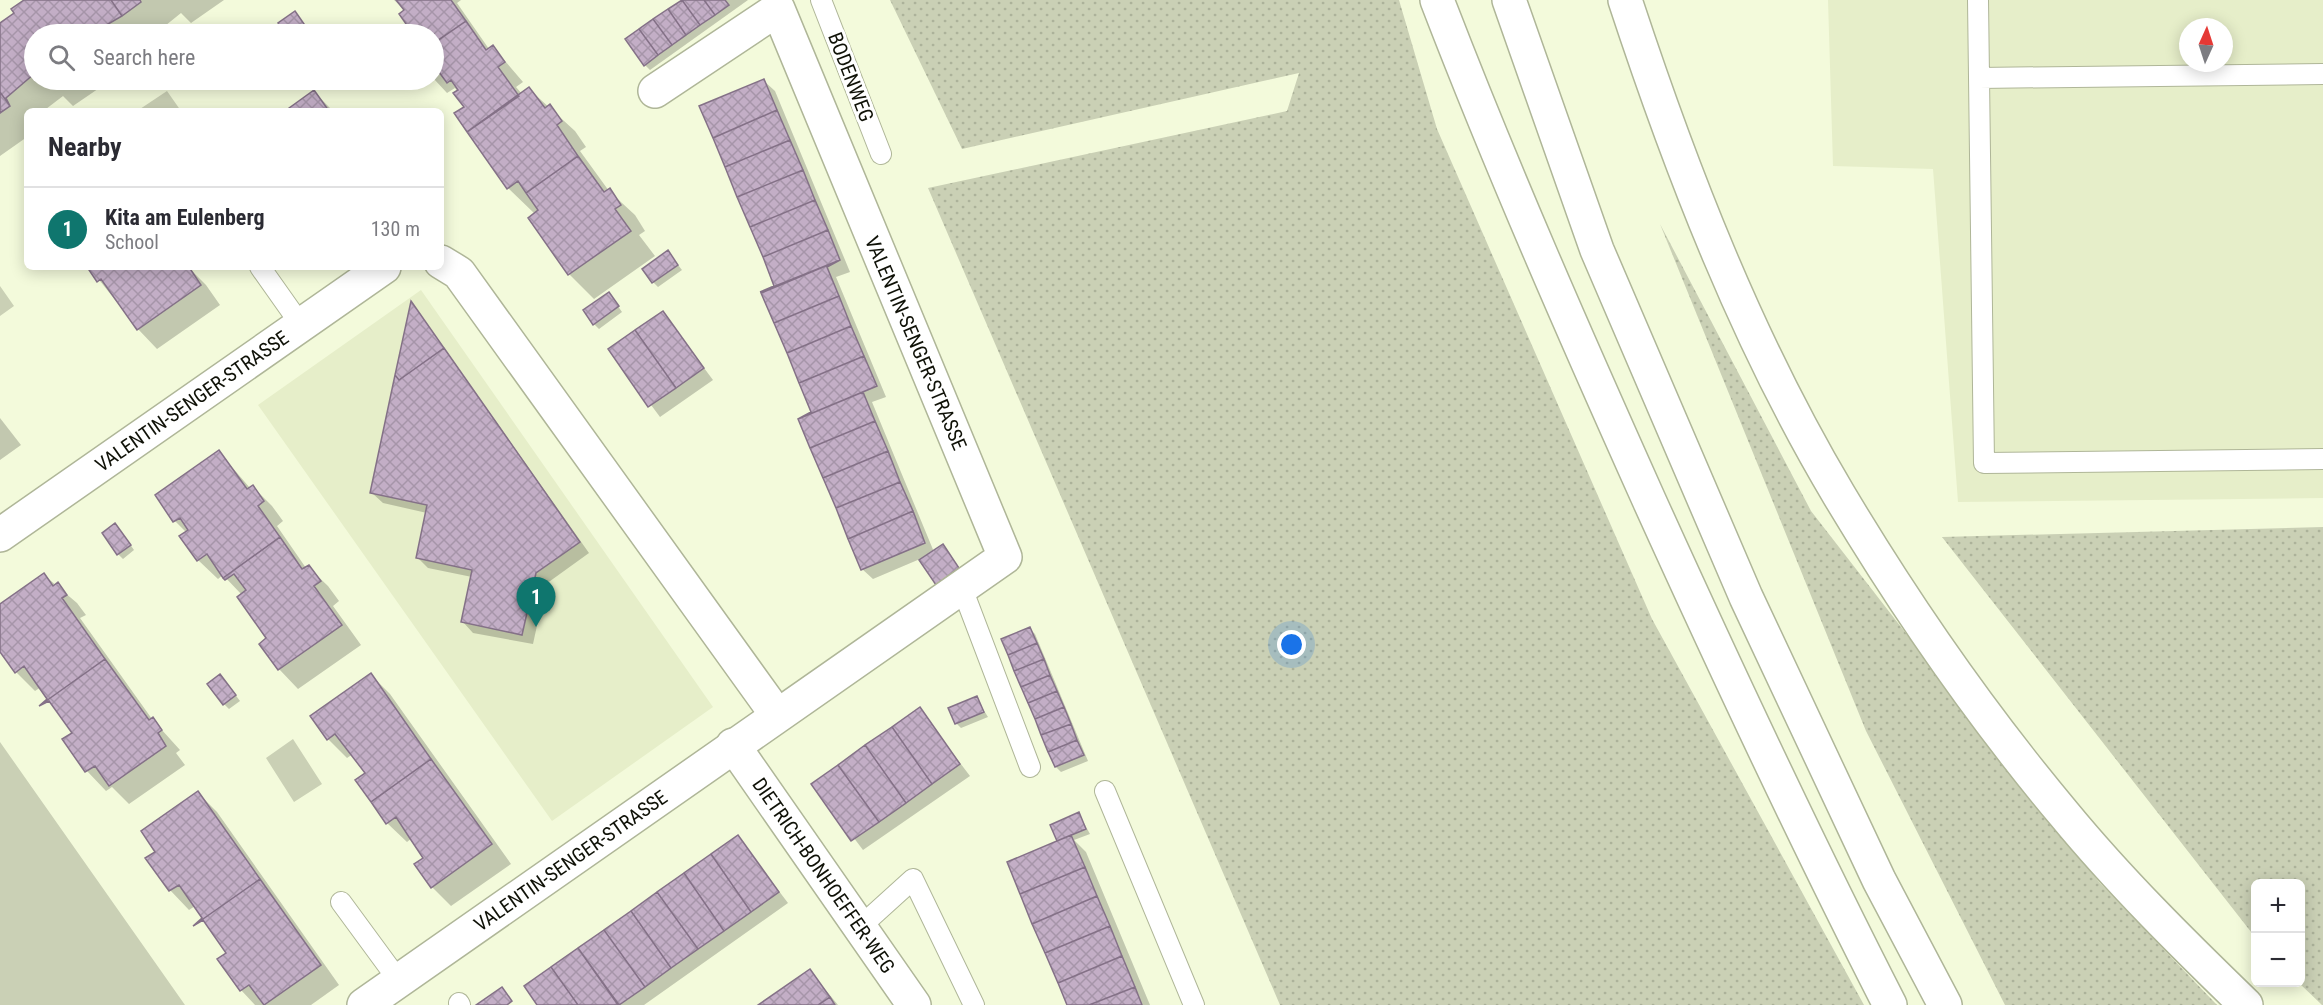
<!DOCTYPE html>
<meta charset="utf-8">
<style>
:root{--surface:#fff;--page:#f2f2f3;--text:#2b2b33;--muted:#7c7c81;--line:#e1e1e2;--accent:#0f766e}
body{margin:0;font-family:"Roboto Condensed",sans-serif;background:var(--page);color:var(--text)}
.controls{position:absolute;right:18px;bottom:18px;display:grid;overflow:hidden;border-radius:9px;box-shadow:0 3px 15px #0003}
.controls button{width:54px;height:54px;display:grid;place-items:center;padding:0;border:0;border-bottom:2px solid var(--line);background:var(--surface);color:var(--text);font:30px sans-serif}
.compass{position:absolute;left:2179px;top:18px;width:54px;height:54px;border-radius:50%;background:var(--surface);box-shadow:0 3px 15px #0003;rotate:3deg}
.you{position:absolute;left:1292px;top:645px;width:21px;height:21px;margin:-15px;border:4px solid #fff;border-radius:50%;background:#1a73e8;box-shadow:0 0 0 9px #1a73e833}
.badge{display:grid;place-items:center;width:39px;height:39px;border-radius:50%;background:var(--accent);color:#fff;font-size:20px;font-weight:700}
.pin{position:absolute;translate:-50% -50px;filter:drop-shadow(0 2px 3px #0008)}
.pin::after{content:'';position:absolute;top:32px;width:21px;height:18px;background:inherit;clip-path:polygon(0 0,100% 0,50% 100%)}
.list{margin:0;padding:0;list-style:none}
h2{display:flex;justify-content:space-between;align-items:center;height:78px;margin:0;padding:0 24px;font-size:26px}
h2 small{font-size:20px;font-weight:400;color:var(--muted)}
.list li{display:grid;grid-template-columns:39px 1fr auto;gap:18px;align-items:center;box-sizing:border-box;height:84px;padding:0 24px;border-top:2px solid var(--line)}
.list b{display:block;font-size:22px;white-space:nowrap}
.list p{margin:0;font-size:20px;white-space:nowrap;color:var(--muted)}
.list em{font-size:20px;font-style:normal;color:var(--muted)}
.icon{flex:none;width:33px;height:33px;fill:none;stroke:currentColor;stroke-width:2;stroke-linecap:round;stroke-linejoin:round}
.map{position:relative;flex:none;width:2323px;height:1005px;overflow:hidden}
.search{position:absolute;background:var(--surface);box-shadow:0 3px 15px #0003;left:24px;top:24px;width:420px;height:66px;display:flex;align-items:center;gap:15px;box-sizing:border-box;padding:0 21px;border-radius:33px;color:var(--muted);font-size:22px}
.panel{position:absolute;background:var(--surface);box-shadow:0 3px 15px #0003;left:24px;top:108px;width:420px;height:162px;border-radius:9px}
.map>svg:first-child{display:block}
</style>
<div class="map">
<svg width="2323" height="1005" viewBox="0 0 2323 1005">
<defs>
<pattern id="grass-dots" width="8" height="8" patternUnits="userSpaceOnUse" patternTransform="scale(1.5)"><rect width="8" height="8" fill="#cad0b5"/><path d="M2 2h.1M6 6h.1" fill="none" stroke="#acb29a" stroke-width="1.8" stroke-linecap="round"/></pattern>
<pattern id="building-cross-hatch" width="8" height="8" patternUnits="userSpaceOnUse" patternTransform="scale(1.5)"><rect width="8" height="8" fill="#c3aec6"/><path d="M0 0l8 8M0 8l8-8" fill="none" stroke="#a695a9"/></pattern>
</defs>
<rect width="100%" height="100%" fill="#f3fadb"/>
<path fill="#e6eec9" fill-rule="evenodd" d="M1828,0H2323V498L1958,502L1933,169L1833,166ZM2188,27H2224V63H2188Z
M421,290L713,707L552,821L258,405Z"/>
<path fill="url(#grass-dots)" d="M890,0H1399L1437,129L1652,619L1864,1005H1280L928,188L1287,111L1299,73L962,149Z
M1660,224L1811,511L2099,882L2217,1005H2005L1866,731Z
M2323,527V1005H2322L2299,983L2300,884H2256L2255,937L1942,537Z"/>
<path fill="#cad0b5" d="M167,91L181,111H137Z
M0,286L14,306L0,316Z
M293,739L322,784L294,802L266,758Z
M0,742L185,1005H0Z"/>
<path fill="#0003" d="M27,0H224L191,23L181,13L155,34H34V80H111L73,106L63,96L46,109L47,111H27V137L0,156V25L16,14Z
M394,0H461L457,3L489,49L493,47L523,82L516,87L522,94L529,89L575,131L586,147L580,151L609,191L635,215L645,231L639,235L655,256L594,299L569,274L530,218L535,214L508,188L458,92L455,88L447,93L434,79V34H409L413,32L406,11Z
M683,0H748L650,70L645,65Z
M207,80H217L211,84Z
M764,81L775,91L850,272L836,277L886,397L872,402L934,552L947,551L963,574L942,589L920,559L873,579L862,569L800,418L813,412L776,287L701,107Z
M314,92L333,111H289Z
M668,252L682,270L658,287L653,282Z
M89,267H188L206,285L220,305L157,349L138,329Z
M613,299L622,312L599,329L594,324Z
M663,313L713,380L660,417L610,350Z
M449,355L589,553L546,584L533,644L473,633L463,622L472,577L428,568L417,557L427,513L383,503L372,493Z
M0,418L21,445L0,460Z
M219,452L250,488L253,487L272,506L283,521L277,526L306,568L308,567L328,586L339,601L333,606L361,645L298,689L279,669L261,644L268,638L242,595L223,575L218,579L198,560L187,533L175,521Z
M120,530L134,550L123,559L118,554Z
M44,575L77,603L86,615L80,618L152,719L180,750L176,753L185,765L129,804L112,787L106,791L87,771L64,740L74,733L41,687L35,691L16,672L0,649V606Z
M1030,629L1035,634L1088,761L1061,772L1056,767Z
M371,675L390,694L511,864L451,906L432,887L425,858L412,838L407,842L387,823L367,773L353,754L347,758L328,739Z
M225,681L240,701L229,709L224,704Z
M976,698L988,717L961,728L956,723Z
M919,709L970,776L863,850L813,784Z
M198,793L217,812L339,985L311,1005H255L241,990L228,953L195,906L189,910L170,890L157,852Z
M1079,814L1090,834L1074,840L1086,852L1150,1005H1068L1060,842Z
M738,837L788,903L644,1005H538L526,987Z
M810,971L838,1005H761Z"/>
<path fill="url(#building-cross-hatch)" stroke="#847187" stroke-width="1.5" d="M24,0H111L122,16L91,34H34V74L6,98L10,106L0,92V23L14,13L11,9Z
M111,0H140L141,2L122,16Z
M396,0H451L466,21L434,43V34H407L411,31L399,14L404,10Z
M682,0H704L715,15L700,25Z
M682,0L700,25L686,35L668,9Z
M704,0H725L729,5L715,15Z
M668,9L686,35L672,45L653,19Z
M295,11L311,34H286L278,23Z
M653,19L672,45L658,55L639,29Z
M466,21L486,50L493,45L505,62L498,67L519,96L467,132L454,113L464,107L453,93L458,90L451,80L447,83L436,68L434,70V43Z
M639,29L658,55L644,66L625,39Z
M764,79L777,110L713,138L699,106Z
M529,87L545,108L550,104L562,121L557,125L578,156L526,193L518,181L507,189L467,132Z
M314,90L329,111H285Z
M0,92L10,106L0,113Z
M777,110L790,140L725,167L713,138Z
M790,140L803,170L737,197L725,167Z
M578,156L604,192L610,188L621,205L615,209L631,231L568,275L528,218L538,210L526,193Z
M803,170L815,200L750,227L737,197Z
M815,200L828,230L763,257L750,227Z
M828,230L840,260L760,292L774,286L763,257Z
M668,250L678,265L652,283L642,269Z
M840,260L827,267L839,296L774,323L761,293Z
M87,267H189L201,285L137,330L101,279L97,282Z
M609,292L619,306L593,325L583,310Z
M839,296L851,326L787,353L774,323Z
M411,301L444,348L399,380L395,375Z
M663,311L704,368L676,388L635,330Z
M851,326L864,356L799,383L787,353Z
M635,330L676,388L648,407L608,349Z
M444,348L580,542L536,573L522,635L461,622L472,570L416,558L427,505L370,493L395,375L399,380Z
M864,356L877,386L798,419L811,412L799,383Z
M863,392L875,421L810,448L798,419Z
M875,421L888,451L823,478L810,448Z
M219,450L247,489L253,485L264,501L258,506L280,537L223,578L207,554L197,561L179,536L188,530L180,518L173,522L155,495Z
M888,451L900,482L836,508L823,478Z
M900,482L913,511L848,539L836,508Z
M913,511L925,543L861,570L848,539Z
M115,523L131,545L117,555L102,533Z
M280,537L302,569L309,565L321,581L314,586L342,625L278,670L259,644L266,638L237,597L246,590L234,574L225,580L223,578Z
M943,544L959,568L936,585L919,560Z
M44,573L53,586L58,582L67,595L62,598L105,659L39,706L47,699L24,666L15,673L0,652V604Z
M1030,627L1037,643L1008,655L1001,639Z
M1037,643L1044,659L1014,671L1008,655Z
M105,659L149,720L153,717L162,730L158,733L166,746L109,786L95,766L85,772L62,739L72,733L49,701L39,706Z
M1044,659L1050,675L1021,687L1014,671Z
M371,673L431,759L371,802L355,780L365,773L335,734L327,740L310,716Z
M220,674L236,695L223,705L207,684Z
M1050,675L1057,691L1028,703L1021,687Z
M1057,691L1064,707L1035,719L1028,703Z
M977,696L984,712L955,724L948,708Z
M920,707L960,764L932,784L892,727Z
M1064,707L1071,724L1041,735L1035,719Z
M1071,724L1077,740L1048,752L1041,735Z
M892,727L932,784L906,803L865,745Z
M1077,740L1084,755L1055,767L1048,752Z
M865,745L906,803L879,822L838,765Z
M431,759L492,844L431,888L414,864L423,858L409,837L396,817L386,824L371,802Z
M838,765L879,822L851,841L811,784Z
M198,791L260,879L193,926L202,918L179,885L169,891L145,858L155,852L141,831Z
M1079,812L1086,829L1057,841L1050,825Z
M738,835L779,892L751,912L711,854Z
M1071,835L1085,867L1020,894L1007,862Z
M711,854L751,912L724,931L684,873Z
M1085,867L1097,896L1032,924L1020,894Z
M684,873L724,931L698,949L657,892Z
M260,879L321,965L264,1005L249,985L240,991L217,959L226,953L203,920L193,926Z
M657,892L698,949L671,968L631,911Z
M1097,896L1110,926L1045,953L1032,924Z
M631,911L671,968L645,987L604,930Z
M1110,926L1122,956L1058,983L1045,953Z
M604,930L645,987L619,1005L578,948Z
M578,948L618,1005H578L551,967Z
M1122,956L1135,987L1089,1005H1067L1058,983Z
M551,967L578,1005H537L524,986Z
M810,969L830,997L818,1005H758Z
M502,987L512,1001L507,1005H476Z
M1135,987L1142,1005H1089Z
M830,997L835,1005H818Z"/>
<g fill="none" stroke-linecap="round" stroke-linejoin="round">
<g stroke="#afb698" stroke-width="22">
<path id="lane" d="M821,0L881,154
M1978,0L1984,463L2323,459
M1979,78L2323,74
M260,267L301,325
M962,588L1030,767
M1105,791L1194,1005
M341,902L399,981
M860,927L913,879L974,1005
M459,1003L460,1005"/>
</g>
<g stroke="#afb698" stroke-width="36">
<g id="street">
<path d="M441,262L459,273L777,715"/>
<path id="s1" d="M0,535L384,267"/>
<path id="s2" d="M733,745L914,1005"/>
<path id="s3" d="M364,1005L1005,557L778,9L655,91"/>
</g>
</g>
<g stroke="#afb698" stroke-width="36">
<path id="highway" d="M1437,0C1502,169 1575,335 1649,500C1726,670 1805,839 1890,1005
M1509,0L1597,250L1746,597L1879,880L1945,1005
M1625,0C1681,170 1747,341 1839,495C1906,607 1981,715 2064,814C2120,882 2183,944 2246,1005"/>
</g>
<use href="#lane" stroke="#fff" stroke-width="20"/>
<use href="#street" stroke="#fff" stroke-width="33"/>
<use href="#highway" stroke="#fff" stroke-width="33"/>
</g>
<g text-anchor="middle" stroke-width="6" stroke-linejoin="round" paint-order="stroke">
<g font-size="20" fill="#0f1107" stroke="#fff">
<text transform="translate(851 77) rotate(69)" y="7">BODENWEG</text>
<text transform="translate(916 343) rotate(67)" y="7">VALENTIN-SENGER-STRASSE</text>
<text dy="7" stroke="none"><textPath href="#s1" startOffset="234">VALENTIN-SENGER-STRASSE</textPath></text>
<text dy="7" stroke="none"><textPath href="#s3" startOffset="252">VALENTIN-SENGER-STRASSE</textPath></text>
<text dy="7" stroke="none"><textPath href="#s2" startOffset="159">DIETRICH-BONHOEFFER-WEG</textPath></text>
</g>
</g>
</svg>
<div class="controls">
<button>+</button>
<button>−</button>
</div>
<svg class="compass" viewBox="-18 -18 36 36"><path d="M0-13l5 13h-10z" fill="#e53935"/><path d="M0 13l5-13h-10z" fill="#7c7c81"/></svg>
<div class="you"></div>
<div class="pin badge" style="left:536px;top:627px">1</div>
<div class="search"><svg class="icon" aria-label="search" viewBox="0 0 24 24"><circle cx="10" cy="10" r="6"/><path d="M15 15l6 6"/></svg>Search here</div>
<section class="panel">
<h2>Nearby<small></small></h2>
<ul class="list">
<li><span class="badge">1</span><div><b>Kita am Eulenberg</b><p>School</p></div><em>130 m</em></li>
</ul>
</section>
</div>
